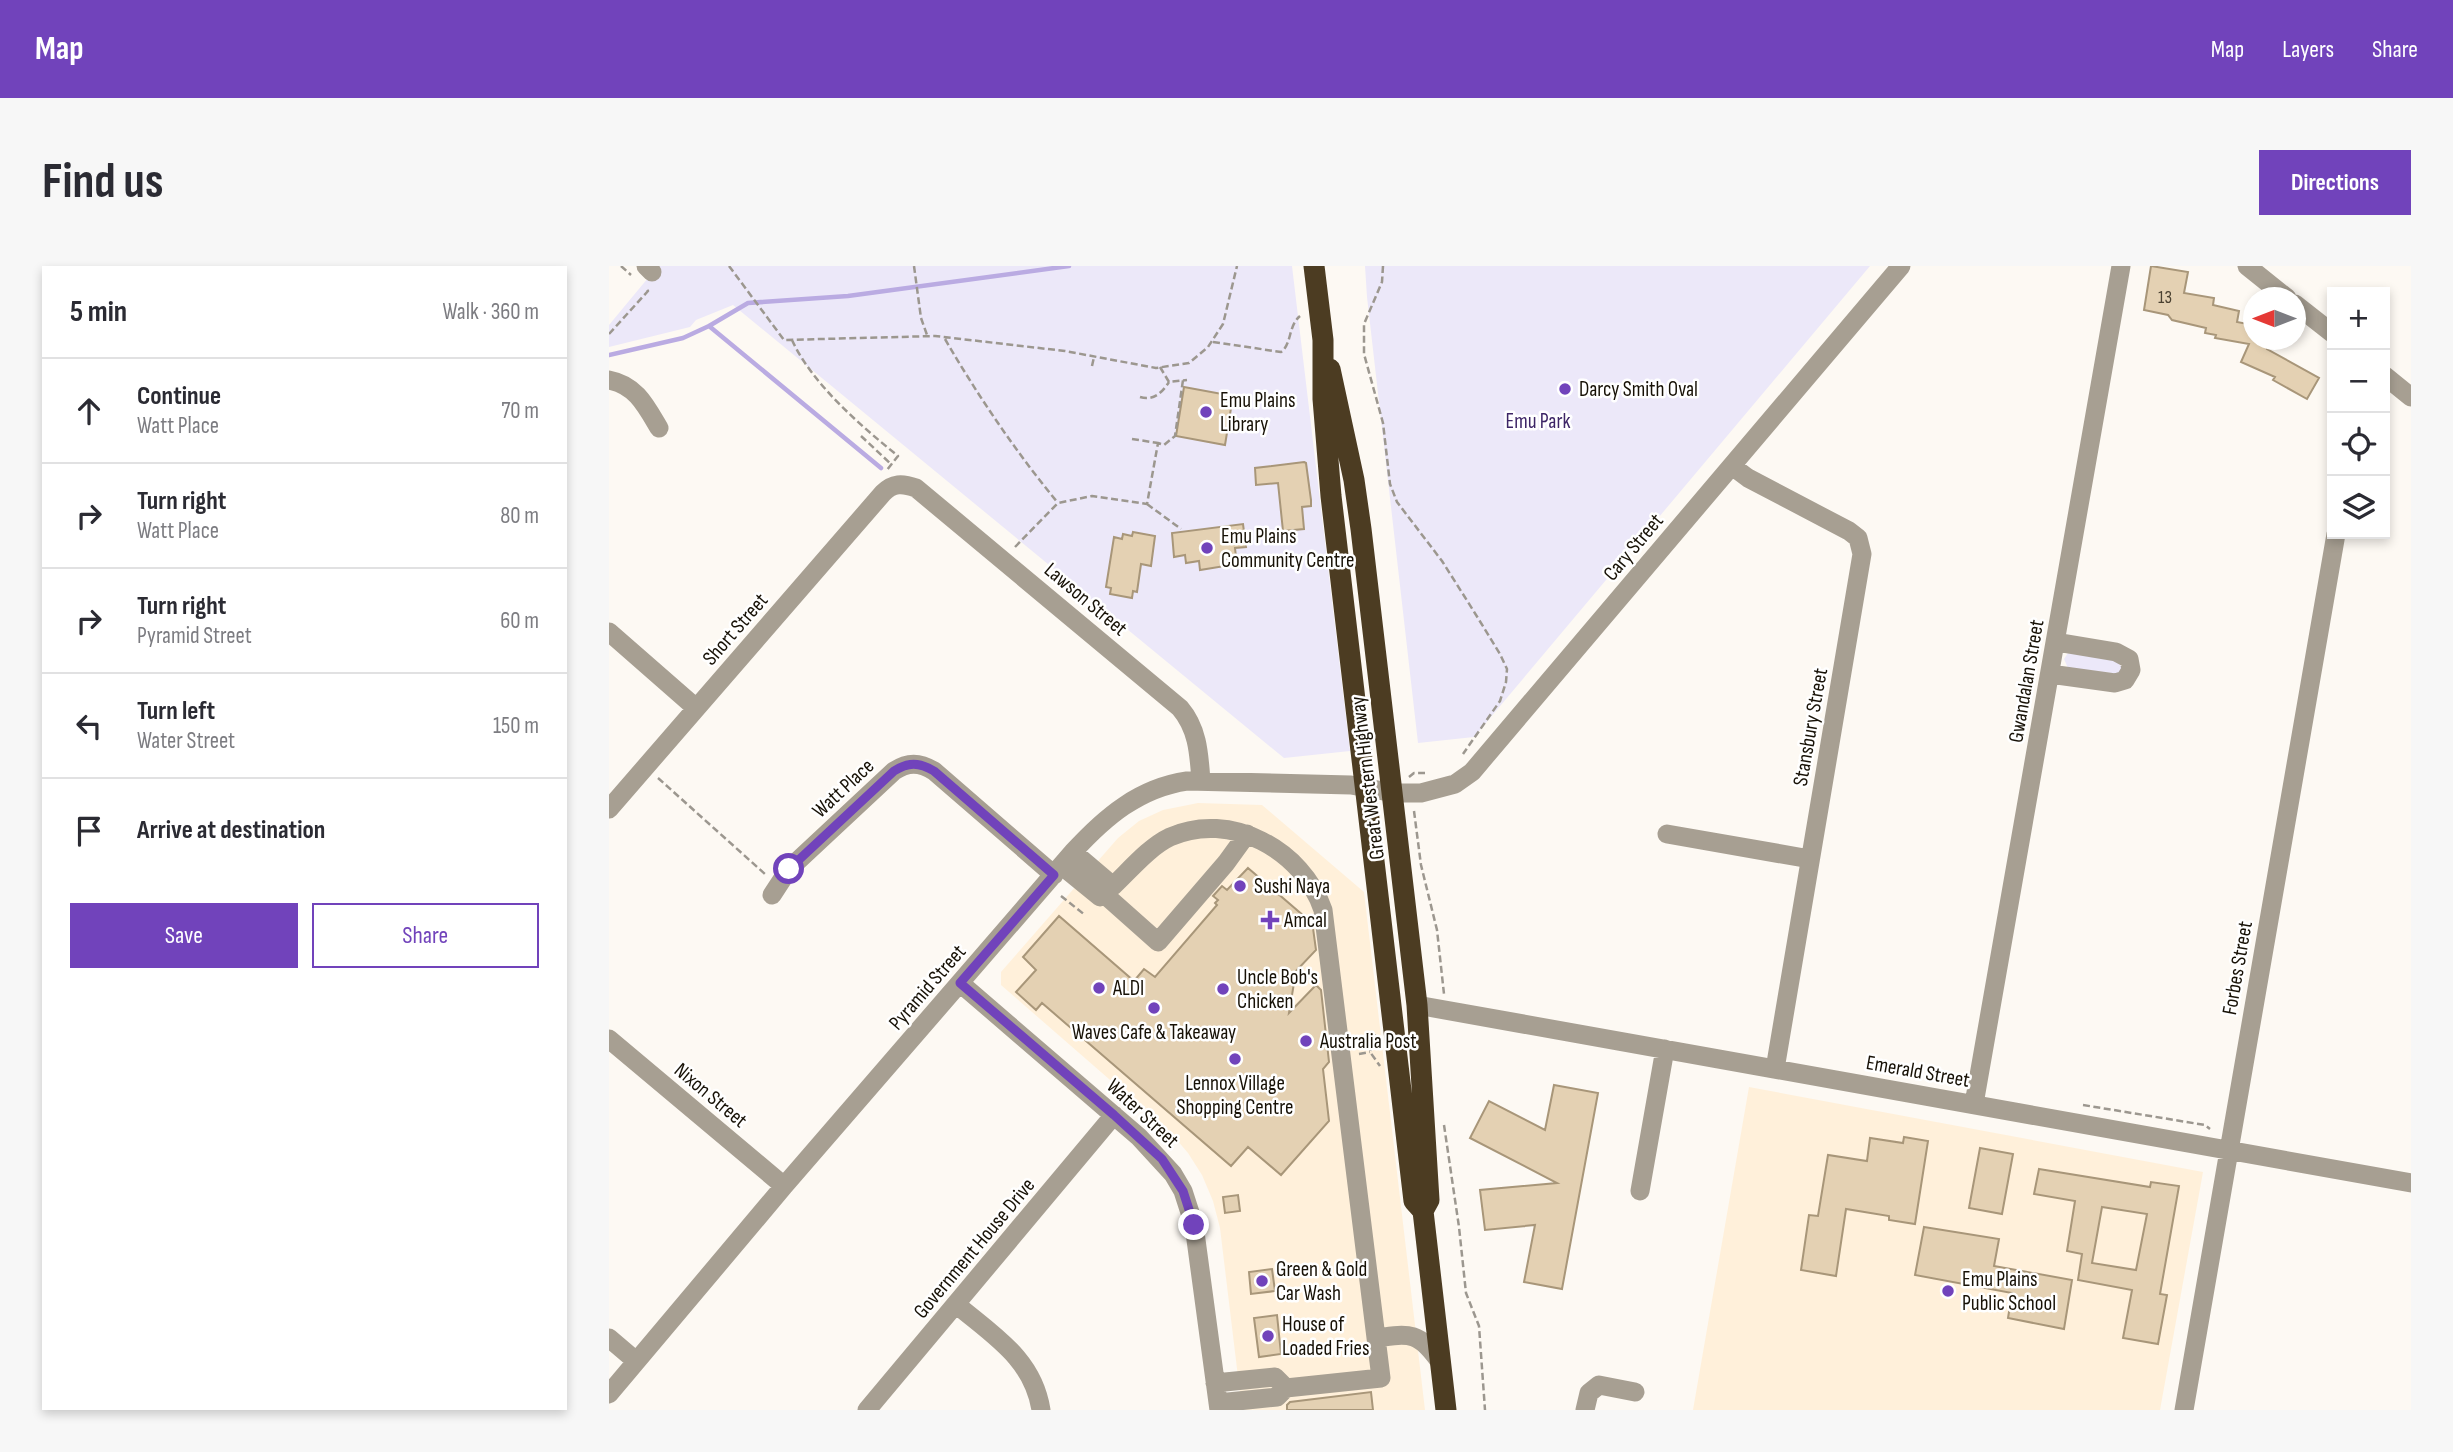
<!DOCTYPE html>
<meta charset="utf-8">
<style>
:root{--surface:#fff;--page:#f7f7f7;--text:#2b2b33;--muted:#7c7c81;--line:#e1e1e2;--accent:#7143bb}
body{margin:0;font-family:"Sofia Sans Condensed",sans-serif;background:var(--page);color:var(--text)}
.controls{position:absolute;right:21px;top:21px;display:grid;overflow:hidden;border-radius:0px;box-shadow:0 4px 10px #0003}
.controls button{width:63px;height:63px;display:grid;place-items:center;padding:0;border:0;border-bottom:2px solid var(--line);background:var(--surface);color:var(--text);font:35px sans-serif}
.compass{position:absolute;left:1634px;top:21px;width:63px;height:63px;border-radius:50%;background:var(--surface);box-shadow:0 4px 10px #0003;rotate:270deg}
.stop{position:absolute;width:21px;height:21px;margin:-16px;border:5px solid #7143bb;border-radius:50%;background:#fff}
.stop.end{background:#7143bb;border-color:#fff;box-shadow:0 2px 7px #0008}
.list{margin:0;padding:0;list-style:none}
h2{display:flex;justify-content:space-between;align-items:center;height:91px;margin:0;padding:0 28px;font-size:30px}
h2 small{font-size:23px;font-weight:400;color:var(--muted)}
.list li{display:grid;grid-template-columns:46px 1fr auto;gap:21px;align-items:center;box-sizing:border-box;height:105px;padding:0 28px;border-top:2px solid var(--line)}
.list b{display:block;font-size:26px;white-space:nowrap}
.list p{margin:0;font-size:23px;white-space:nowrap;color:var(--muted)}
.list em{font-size:23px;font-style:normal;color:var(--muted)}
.actions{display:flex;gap:14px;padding:21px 28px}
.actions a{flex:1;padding:16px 0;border:2px solid var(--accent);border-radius:0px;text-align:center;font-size:24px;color:var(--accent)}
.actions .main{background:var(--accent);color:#fff}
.icon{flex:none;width:38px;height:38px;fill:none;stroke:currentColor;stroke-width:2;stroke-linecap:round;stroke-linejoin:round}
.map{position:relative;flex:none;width:1802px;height:1144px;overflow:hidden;border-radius:0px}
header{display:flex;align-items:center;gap:42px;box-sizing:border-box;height:98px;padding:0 35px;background:var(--accent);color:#fff}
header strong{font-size:33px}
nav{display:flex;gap:38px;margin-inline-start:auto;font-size:24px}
.intro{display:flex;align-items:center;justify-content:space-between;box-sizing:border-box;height:168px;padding:0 42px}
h1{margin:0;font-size:49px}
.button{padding:18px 32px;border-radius:0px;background:var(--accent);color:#fff;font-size:24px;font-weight:700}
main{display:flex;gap:42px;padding:0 42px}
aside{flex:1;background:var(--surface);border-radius:0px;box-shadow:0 4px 10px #0003}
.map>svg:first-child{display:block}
</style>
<header>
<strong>Map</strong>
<nav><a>Map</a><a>Layers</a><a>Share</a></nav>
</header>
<div class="intro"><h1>Find us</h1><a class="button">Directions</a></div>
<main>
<aside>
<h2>5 min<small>Walk · 360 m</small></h2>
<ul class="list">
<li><svg class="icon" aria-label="ahead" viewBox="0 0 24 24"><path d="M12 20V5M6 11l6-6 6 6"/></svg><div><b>Continue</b><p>Watt Place</p></div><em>70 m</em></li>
<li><svg class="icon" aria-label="right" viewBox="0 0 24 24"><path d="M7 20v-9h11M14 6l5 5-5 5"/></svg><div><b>Turn right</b><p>Watt Place</p></div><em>80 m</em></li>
<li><svg class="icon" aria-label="right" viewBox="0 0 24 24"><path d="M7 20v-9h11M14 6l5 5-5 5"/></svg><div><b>Turn right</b><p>Pyramid Street</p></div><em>60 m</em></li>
<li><svg class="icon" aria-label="left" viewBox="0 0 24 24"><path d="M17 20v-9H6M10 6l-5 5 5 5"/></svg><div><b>Turn left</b><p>Water Street</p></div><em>150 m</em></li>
<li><svg class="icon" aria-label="arrive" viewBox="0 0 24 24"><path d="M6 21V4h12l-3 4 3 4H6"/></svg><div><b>Arrive at destination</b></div></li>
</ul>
<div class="actions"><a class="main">Save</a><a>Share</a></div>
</aside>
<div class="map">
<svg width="1802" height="1144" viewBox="0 0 1802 1144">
<rect width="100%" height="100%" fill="#fdf9f3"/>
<path fill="#fff0da" d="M589,537L653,539L755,626L816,1144H633L611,962L604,935L593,909L579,887L562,867L392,719V706L509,572L530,555L554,544Z
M1140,821L1594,906L1551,1144H1084Z"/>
<path fill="#ece8f9" d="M49,0H683L741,485L675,492L124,39L87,54L81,61L0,81V59Z
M756,0H1261L865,471L809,477L758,31Z
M1459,387L1506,394L1513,401L1511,408L1459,402L1455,393Z"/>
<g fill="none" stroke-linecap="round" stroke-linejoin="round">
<path stroke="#baabe2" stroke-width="4.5" d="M100,60L272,202
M0,89L74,72L100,60L139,37L239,30L460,0"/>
</g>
<path fill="#e4d1b3" stroke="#a89679" stroke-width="2" fill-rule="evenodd" d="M1542,0L1579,6L1575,27L1605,32L1604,39L1630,45L1628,56L1644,59V74H1662L1658,83L1710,112L1698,133L1664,114L1666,111L1632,96L1640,78L1606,72L1607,69L1596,67L1597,62L1563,54L1559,49L1535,44Z
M575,121L624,130L616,179L567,170Z
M695,196L697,197L702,234V240L693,241L695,263L674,265L669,217L647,219L646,202Z
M634,258L637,281L626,282L627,291L615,293L616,300L591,304L590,295L577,297L576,289L565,291L563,267Z
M524,266L546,270L542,300L532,298L528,326L524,325L523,332L501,328L502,322L497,321L505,271L513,273L514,268L523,270Z
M639,602L703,657L701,660L704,662L707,684L687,705L680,747L707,719L712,724L720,796L714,803L720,855L672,909L639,881L622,900L433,737L427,744L407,726L427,704L414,691L450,650L525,715L535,703L546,711L608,639L606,637L609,634L604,630L613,620L618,624Z
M945,819L989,827L953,1023L915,1016L926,959L876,964L871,924L948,917L861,872L880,835L936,864Z
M1295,871L1319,875L1306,958L1280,954V950L1237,943L1227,1010L1192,1004L1200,949L1209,950L1219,889L1258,895L1261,872L1294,877Z
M1371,882L1404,888L1393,948L1360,942Z
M1430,903L1541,921L1542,916L1570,920L1551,1028L1558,1029L1549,1078L1514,1072L1523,1024L1469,1014L1473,988L1458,985L1466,935L1425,928ZM1493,941L1538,948L1527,1004L1483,997Z
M629,929L631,945L616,947L614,931Z
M1315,961L1390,973L1385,1000L1463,1014L1455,1063L1399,1052L1403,1027L1306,1009Z
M663,1003L666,1025L642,1028L640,1006Z
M668,1049L672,1088L650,1091L645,1052Z
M762,1126L764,1144H678V1139L681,1136Z"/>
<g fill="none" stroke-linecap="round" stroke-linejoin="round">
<path stroke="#9c978f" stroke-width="2.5" stroke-dasharray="7 3.5" stroke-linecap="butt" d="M12,0L22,9
M120,0L175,74L326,70L456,85L547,102L580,97L599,81L614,58L628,0
M305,0L312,52L318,69
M774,0L773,16L755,58V88L774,157L781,218L788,236L833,295L864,344L891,388L898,403L897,416L891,435L854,488
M0,68L39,25L38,23
M336,73C369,130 407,186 449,237
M183,74C203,118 252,160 289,190L278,204
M604,76L672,86C683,78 679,60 691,50
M483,100L485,91
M551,101L560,116L578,114
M531,131C544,135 553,127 560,116
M252,170L283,199
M523,173L549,177
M538,238L572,263
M406,281L449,237L483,230L538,238L549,177L555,179L566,170L574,114
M800,511L805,507H816
M49,512L156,608
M805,545L812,599L828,664L835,728
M452,630L476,649
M766,768L761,786L771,800
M750,788L761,786
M1474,839L1596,859L1601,863
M835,859L850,961L857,1027L870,1060L876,1144"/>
<path stroke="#a79f92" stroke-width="19" d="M37,0L43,6
M1638,0L1678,32
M1686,38L1723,67
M1776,110L1802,131
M0,114C27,119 37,140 50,162
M1123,200L1139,212L1240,265L1249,272L1253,288L1166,803
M0,366L87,442
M1441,408L1506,417L1516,414L1522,404L1520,393L1507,386L1447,376
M0,543L274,227C284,217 293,217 307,222L571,442C589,463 590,488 592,515
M1058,568L1201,593
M464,586L504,620C521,604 540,581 561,571C621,544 694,584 714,644L772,1112L677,1122L668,1131L609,1137
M453,600L491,631L500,623
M495,628L549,676L617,597L638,568
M163,629L180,603L285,505C299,496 310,496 325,505L445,609
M351,717L530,871L564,908L574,925L585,959L610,1144
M808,739L1802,917
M0,773L175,920
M1365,838L1512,0
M1031,925L1056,783
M348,1039C385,1070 424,1093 432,1144
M0,1072L27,1095
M767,1072C802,1067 810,1066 831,1096
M606,1117L666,1111L677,1122
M0,1128L175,920L464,586C496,551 530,522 578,515L742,519L785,527H812L846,518L863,506L1292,0
M258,1144L505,849
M976,1144L980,1127L990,1119L1026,1126
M1575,1144L1727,268"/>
<path stroke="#4c3c22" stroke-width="21" d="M705,0L714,74V133L722,230L805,935L814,945L837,1144
M721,103L745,214L752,263L808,739L820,934L814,945"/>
</g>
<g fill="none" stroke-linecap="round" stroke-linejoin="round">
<path stroke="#7143bb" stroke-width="9" d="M180,603L285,505C299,496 310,496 325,505L445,609L351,717L505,849L553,893L574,925L585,959"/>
</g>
<g fill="#7143bb" stroke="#fff" stroke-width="2.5">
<circle cx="956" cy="123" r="7"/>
<circle cx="597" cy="146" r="7"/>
<circle cx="598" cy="282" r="7"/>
<circle cx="631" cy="620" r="7"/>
<path d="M657.5 643.5h7v7h7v7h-7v7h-7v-7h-7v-7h7z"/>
<circle cx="490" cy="722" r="7"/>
<circle cx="614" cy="723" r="7"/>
<circle cx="545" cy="742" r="7"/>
<circle cx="697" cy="775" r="7"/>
<circle cx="626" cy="793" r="7"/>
<circle cx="653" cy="1015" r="7"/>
<circle cx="1339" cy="1025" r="7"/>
<circle cx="659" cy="1070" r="7"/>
</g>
<g text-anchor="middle" stroke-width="5" stroke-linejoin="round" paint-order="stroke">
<g font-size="18" fill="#4a4131">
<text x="1556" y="37">13</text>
</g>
<g font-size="21" fill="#171106" stroke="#fff" text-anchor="start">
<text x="970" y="130">Darcy Smith Oval</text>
<text x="611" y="141">Emu Plains<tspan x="611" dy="24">Library</tspan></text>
<text x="612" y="277">Emu Plains<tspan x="612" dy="24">Community Centre</tspan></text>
<text x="645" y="627">Sushi Naya</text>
<text x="675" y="661">Amcal</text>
<text x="628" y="718">Uncle Bob's<tspan x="628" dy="24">Chicken</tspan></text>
<text x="504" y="729">ALDI</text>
<text x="545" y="773" text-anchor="middle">Waves Cafe &amp; Takeaway</text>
<text x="711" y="782">Australia Post</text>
<text x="626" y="824" text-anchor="middle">Lennox Village<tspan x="626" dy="24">Shopping Centre</tspan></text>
<text x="667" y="1010">Green &amp; Gold<tspan x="667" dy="24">Car Wash</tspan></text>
<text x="1353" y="1020">Emu Plains<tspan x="1353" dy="24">Public School</tspan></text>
<text x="673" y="1065">House of<tspan x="673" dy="24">Loaded Fries</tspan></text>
</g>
<g font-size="21" fill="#3d2566" stroke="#fff">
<text x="929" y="162">Emu Park</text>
</g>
<g font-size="21" fill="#171106" stroke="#fff">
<text transform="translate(1024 281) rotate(-50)" y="7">Cary Street</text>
<text transform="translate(477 333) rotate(40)" y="7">Lawson Street</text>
<text transform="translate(126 363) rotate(-49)" y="7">Short Street</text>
<text transform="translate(1417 415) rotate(-80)" y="7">Gwandalan Street</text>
<text transform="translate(1201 461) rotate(-80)" y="7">Stansbury Street</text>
<text transform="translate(758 512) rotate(-97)" y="7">Great Western Highway</text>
<text transform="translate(234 522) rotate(-43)" y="7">Watt Place</text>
<text transform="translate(1628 702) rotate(-80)" y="7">Forbes Street</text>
<text transform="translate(318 721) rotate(-49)" y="7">Pyramid Street</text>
<text transform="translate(1309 805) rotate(10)" y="7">Emerald Street</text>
<text transform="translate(102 829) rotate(40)" y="7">Nixon Street</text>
<text transform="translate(534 847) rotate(43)" y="7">Water Street</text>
<text transform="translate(365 982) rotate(-50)" y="7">Government House Drive</text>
</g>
</g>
</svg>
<div class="controls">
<button>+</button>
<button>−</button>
<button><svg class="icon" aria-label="locate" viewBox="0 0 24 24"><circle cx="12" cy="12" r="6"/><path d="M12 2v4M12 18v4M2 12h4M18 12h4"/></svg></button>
<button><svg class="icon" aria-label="layers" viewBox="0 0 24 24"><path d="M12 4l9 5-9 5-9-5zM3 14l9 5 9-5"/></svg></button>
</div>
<svg class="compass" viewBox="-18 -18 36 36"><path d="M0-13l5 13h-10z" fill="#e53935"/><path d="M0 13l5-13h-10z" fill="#7c7c81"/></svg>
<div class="stop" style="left:180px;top:603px"></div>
<div class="stop end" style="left:585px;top:959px"></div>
</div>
</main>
